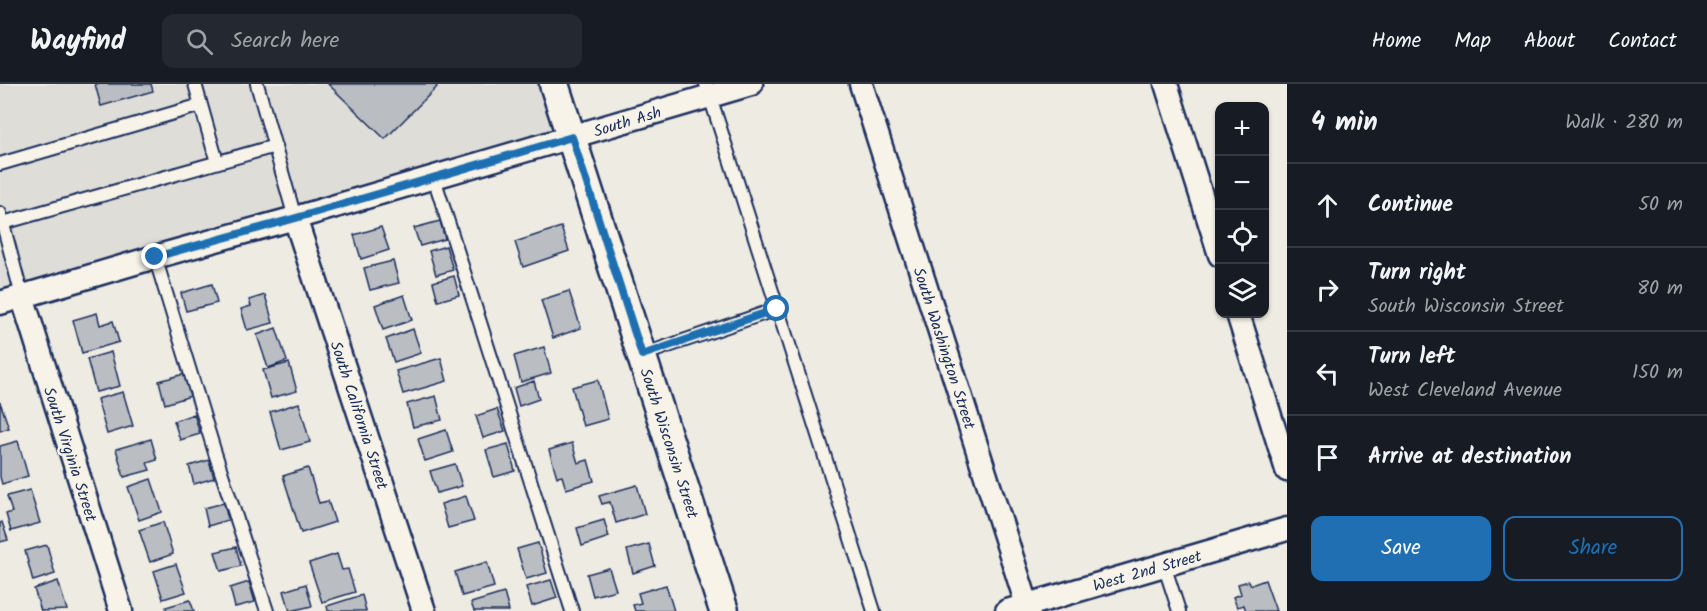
<!DOCTYPE html>
<meta charset="utf-8">
<style>
:root{--surface:#171b24;--page:#242831;--text:#f1f3f6;--muted:#9ea1a6;--line:#363941;--accent:#1f6fb2}
body{margin:0;font-family:Kalam,sans-serif;background:var(--page);color:var(--text)}
.controls{position:absolute;right:18px;top:18px;display:grid;overflow:hidden;border-radius:12px;box-shadow:0 2px 4px #0004}
.controls button{width:54px;height:54px;display:grid;place-items:center;padding:0;border:0;border-bottom:2px solid var(--line);background:var(--surface);color:var(--text);font:30px sans-serif}
.stop{position:absolute;width:18px;height:18px;margin:-14px;border:4px solid #1f6fb2;border-radius:50%;background:#fff}
.stop.end{background:#1f6fb2;border-color:#fff;box-shadow:0 2px 6px #0008}
.list{margin:0;padding:0;list-style:none}
h2{display:flex;justify-content:space-between;align-items:center;height:78px;margin:0;padding:0 24px;font-size:26px}
h2 small{font-size:20px;font-weight:400;color:var(--muted)}
.list li{display:grid;grid-template-columns:39px 1fr auto;gap:18px;align-items:center;box-sizing:border-box;height:84px;padding:0 24px;border-top:2px solid var(--line)}
.list b{display:block;font-size:22px;white-space:nowrap}
.list p{margin:0;font-size:20px;white-space:nowrap;color:var(--muted)}
.list em{font-size:20px;font-style:normal;color:var(--muted)}
.actions{display:flex;gap:12px;padding:18px 24px}
.actions a{flex:1;padding:14px 0;border:2px solid var(--accent);border-radius:12px;text-align:center;font-size:21px;color:var(--accent)}
.actions .main{background:var(--accent);color:#fff}
.icon{flex:none;width:33px;height:33px;fill:none;stroke:currentColor;stroke-width:2;stroke-linecap:round;stroke-linejoin:round}
.map{position:relative;flex:none;width:1287px;height:527px;overflow:hidden}
header{display:flex;align-items:center;gap:36px;box-sizing:border-box;height:84px;padding:0 30px;background:var(--surface);border-bottom:2px solid var(--line)}
header strong{font-size:28px}
nav{display:flex;gap:33px;margin-inline-start:auto;font-size:21px}
.search{width:420px;height:54px;background:var(--page);display:flex;align-items:center;gap:15px;box-sizing:border-box;padding:0 21px;border-radius:12px;color:var(--muted);font-size:22px}
main{display:flex}
aside{flex:1;background:var(--surface)}
.map>svg:first-child{display:block}
</style>
<header>
<strong>Wayfind</strong>
<div class="search"><svg class="icon" aria-label="search" viewBox="0 0 24 24"><circle cx="10" cy="10" r="6"/><path d="M15 15l6 6"/></svg>Search here</div>
<nav><a>Home</a><a>Map</a><a>About</a><a>Contact</a></nav>
</header>
<main>
<div class="map">
<svg width="1287" height="527" viewBox="0 0 1287 527">
<rect width="100%" height="100%" fill="#eeebe2"/>
<filter id="ink" filterUnits="userSpaceOnUse"><feTurbulence type="fractalNoise" baseFrequency=".0167" numOctaves="2"/><feDisplacementMap in="SourceGraphic" scale="12" xChannelSelector="R" yChannelSelector="G"/><feConvolveMatrix kernelMatrix="1 2 1 2 8 2 1 2 1" color-interpolation-filters="sRGB"/></filter>
<g filter="url(#ink)">
<path fill="#deddd8" d="M0,0H545L560,48L0,212Z"/>
<path fill="#babdc2" stroke="#1b2f5e" stroke-width="1.5" d="M95,0H151L153,7L101,22Z
M328,0H434L437,3L385,55Z
M440,137L445,155L420,162L414,144Z
M381,143L389,166L361,175L354,151Z
M561,143L569,167L523,183L515,158Z
M446,162L453,186L436,191L429,167Z
M393,177L399,199L370,206L364,184Z
M454,192L459,211L438,217L433,198Z
M212,200L217,219L186,227L181,209Z
M569,207L581,244L553,254L541,216Z
M265,211L273,239L247,246L241,225L251,222L249,216Z
M404,211L412,236L383,246L375,221Z
M97,229L100,241L113,237L119,258L82,269L73,236Z
M276,244L287,277L268,284L257,251Z
M413,245L421,269L394,278L386,255Z
M544,263L551,289L521,298L514,272Z
M111,268L120,302L96,308L87,275Z
M441,274L447,297L403,310L396,287Z
M289,279L297,307L271,314L263,286Z
M191,288L197,310L165,320L159,297Z
M598,296L608,335L583,342L572,303Z
M534,297L539,315L519,322L514,304Z
M123,308L133,342L107,350L97,315Z
M436,312L442,336L413,343L407,320Z
M0,318L9,344L0,347Z
M299,319L310,358L281,366L270,328Z
M497,325L505,347L483,354L476,332Z
M194,330L200,350L180,356L174,337Z
M446,346L453,368L425,377L418,355Z
M151,355L157,376L147,379L150,386L124,393L116,365Z
M18,357L28,392L2,400L0,393V362Z
M572,359L578,379L588,376L594,397L566,405L562,392L557,393L549,366Z
M508,360L515,387L494,393L486,366Z
M209,376L214,394L194,400L189,382Z
M455,380L462,402L437,409L430,387Z
M308,384L319,419L328,417L335,438L301,449L283,392Z
M151,395L162,428L139,436L128,403Z
M637,401L645,430L616,439L610,418L602,420L599,412Z
M30,406L40,439L11,447L6,430L12,428L7,412Z
M466,412L474,437L448,444L441,420Z
M224,419L228,436L208,442L204,424Z
M604,436L609,453L582,462L577,444Z
M2,438L8,456L0,458V439Z
M163,438L173,470L150,478L139,446Z
M538,459L547,489L526,495L517,465Z
M649,460L655,482L633,489L627,466Z
M47,461L55,490L33,497L25,467Z
M236,463L241,482L221,487L215,468Z
M337,470L342,486L348,485L355,508L322,518L309,479Z
M487,478L494,503L462,512L455,488Z
M176,480L186,508L163,515L154,487Z
M609,484L616,506L593,512L587,490Z
M551,496L557,514L532,522L526,503Z
M1265,496L1276,527H1246L1244,521L1237,523L1233,513L1241,510L1238,500L1249,497L1251,501Z
M58,497L67,526L41,527L34,505Z
M249,498L255,518L235,523L230,504Z
M306,500L312,522L290,527L284,507Z
M666,501L674,527H635L633,521L641,519L638,509Z
M504,509L509,527H474L471,519Z
M362,511L366,527H328L327,522Z
M190,516L194,527H167L166,523Z"/>
<g fill="none" stroke-linecap="round" stroke-linejoin="round">
<g stroke="#1b2f5e" stroke-width="16">
<path id="service" d="M195,0L217,78
M257,0L295,134
M706,0L874,527
M0,80L201,21
M434,94L572,527
M0,129L22,212
M3,139L275,62
M155,173L215,369L267,527
M642,271L777,225
M1164,481L1179,527"/>
</g>
<g stroke="#1b2f5e" stroke-width="27">
<path id="minor" d="M861,0L1029,527
M1166,0L1220,171
M295,134L424,527
M22,212L121,527
M0,219L155,173L295,134L751,0
M1238,230L1287,386
M1007,527L1287,445"/>
</g>
<g stroke="#1b2f5e" stroke-width="33">
<path id="tertiary" d="M554,0L724,527"/>
</g>
<use href="#service" stroke="#f7f3e8" stroke-width="12"/>
<use href="#minor" stroke="#f7f3e8" stroke-width="22"/>
<use href="#tertiary" stroke="#f7f3e8" stroke-width="28"/>
</g>
</g>
<g fill="none" stroke-linecap="round" stroke-linejoin="round" filter="url(#ink)">
<path stroke="#1f6fb2" stroke-width="8" d="M155,173L296,134L572,53L642,271L777,225"/>
</g>
<g text-anchor="middle" stroke-width="5" stroke-linejoin="round" paint-order="stroke">
<g font-size="16" fill="#1b2f5e" stroke="#f7f3e8">
<text transform="translate(627 37) rotate(-17)" y="6">South Ash</text>
<text transform="translate(945 264) rotate(72)" y="6">South Washington Street</text>
<text transform="translate(360 331) rotate(72)" y="6">South California Street</text>
<text transform="translate(670 359) rotate(72)" y="6">South Wisconsin Street</text>
<text transform="translate(71 370) rotate(72)" y="6">South Virginia Street</text>
<text transform="translate(1147 486) rotate(-16)" y="6">West 2nd Street</text>
</g>
</g>
</svg>
<div class="controls">
<button>+</button>
<button>−</button>
<button><svg class="icon" aria-label="locate" viewBox="0 0 24 24"><circle cx="12" cy="12" r="6"/><path d="M12 2v4M12 18v4M2 12h4M18 12h4"/></svg></button>
<button><svg class="icon" aria-label="layers" viewBox="0 0 24 24"><path d="M12 4l9 5-9 5-9-5zM3 14l9 5 9-5"/></svg></button>
</div>
<div class="stop" style="left:777px;top:225px"></div>
<div class="stop end" style="left:155px;top:173px"></div>
</div>
<aside>
<h2>4 min<small>Walk · 280 m</small></h2>
<ul class="list">
<li><svg class="icon" aria-label="ahead" viewBox="0 0 24 24"><path d="M12 20V5M6 11l6-6 6 6"/></svg><div><b>Continue</b></div><em>50 m</em></li>
<li><svg class="icon" aria-label="right" viewBox="0 0 24 24"><path d="M7 20v-9h11M14 6l5 5-5 5"/></svg><div><b>Turn right</b><p>South Wisconsin Street</p></div><em>80 m</em></li>
<li><svg class="icon" aria-label="left" viewBox="0 0 24 24"><path d="M17 20v-9H6M10 6l-5 5 5 5"/></svg><div><b>Turn left</b><p>West Cleveland Avenue</p></div><em>150 m</em></li>
<li><svg class="icon" aria-label="arrive" viewBox="0 0 24 24"><path d="M6 21V4h12l-3 4 3 4H6"/></svg><div><b>Arrive at destination</b></div></li>
</ul>
<div class="actions"><a class="main">Save</a><a>Share</a></div>
</aside>
</main>
